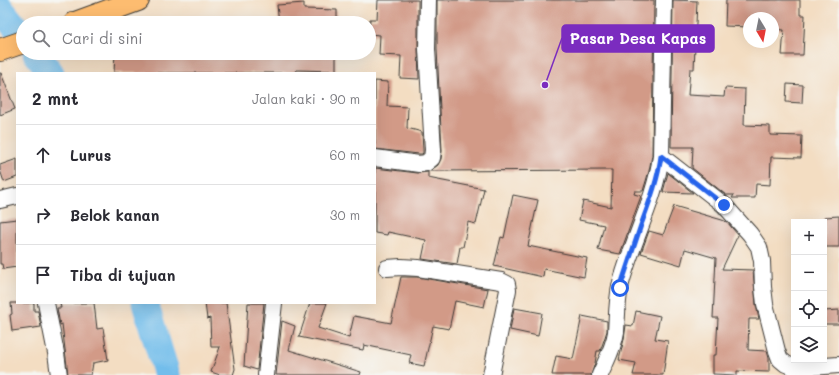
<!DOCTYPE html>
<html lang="id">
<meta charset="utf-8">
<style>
:root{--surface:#fff;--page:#f2f2f3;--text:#2b2b33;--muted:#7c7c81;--line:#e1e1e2}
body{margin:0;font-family:Mali,sans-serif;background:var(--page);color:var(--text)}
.controls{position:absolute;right:12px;bottom:12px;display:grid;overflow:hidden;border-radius:0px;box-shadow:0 4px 16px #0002}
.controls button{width:36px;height:36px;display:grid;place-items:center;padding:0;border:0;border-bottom:1px solid var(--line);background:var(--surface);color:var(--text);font:20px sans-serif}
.compass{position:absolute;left:743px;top:12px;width:36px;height:36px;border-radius:50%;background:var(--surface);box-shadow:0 4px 16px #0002;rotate:170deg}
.stop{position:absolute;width:12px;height:12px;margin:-9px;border:3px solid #2563eb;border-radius:50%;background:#fff}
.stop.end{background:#2563eb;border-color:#fff;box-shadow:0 1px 4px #0008}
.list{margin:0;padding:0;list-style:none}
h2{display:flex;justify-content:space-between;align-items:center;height:52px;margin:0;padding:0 16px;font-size:17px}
h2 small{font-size:13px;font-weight:400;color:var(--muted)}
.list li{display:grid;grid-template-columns:26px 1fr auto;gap:12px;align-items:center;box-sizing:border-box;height:60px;padding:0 16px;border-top:1px solid var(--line)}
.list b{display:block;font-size:15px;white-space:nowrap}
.list em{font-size:13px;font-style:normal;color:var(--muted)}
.icon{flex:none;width:22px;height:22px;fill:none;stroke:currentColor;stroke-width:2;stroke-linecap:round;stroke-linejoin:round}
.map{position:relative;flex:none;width:839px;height:375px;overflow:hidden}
.search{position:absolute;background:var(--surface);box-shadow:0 4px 16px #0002;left:16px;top:16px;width:360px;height:44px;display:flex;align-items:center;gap:10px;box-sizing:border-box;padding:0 14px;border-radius:22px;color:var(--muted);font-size:15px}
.panel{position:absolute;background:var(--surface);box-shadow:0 4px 16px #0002;left:16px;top:72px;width:360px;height:232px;border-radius:0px}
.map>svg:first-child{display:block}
</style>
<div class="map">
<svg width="839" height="375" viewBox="0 0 839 375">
<rect width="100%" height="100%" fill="#f6f6f2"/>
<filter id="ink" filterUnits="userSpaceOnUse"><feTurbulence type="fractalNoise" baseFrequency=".025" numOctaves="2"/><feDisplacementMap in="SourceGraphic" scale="8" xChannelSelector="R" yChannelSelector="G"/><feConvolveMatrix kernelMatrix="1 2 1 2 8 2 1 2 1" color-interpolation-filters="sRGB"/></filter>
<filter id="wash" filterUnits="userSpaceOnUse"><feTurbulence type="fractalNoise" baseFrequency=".012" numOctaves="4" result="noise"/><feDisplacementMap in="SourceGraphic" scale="16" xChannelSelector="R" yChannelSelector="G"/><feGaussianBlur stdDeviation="0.9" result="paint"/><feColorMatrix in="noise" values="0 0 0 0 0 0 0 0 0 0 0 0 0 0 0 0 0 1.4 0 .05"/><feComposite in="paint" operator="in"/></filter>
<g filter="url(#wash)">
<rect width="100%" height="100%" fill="#f3ddc2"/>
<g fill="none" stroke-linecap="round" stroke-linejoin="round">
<path stroke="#72bdeb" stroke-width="27" d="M0,8L23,37
M36,53L51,73
M145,303L167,375"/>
</g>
<g id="blocks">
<path fill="#d29a87" d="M378,0H418V49L419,79L400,78L401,56L379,55L380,35L369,34L370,19H377Z
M437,0H654L652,155L649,171L643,191H635L634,194L641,196L620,254L598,250L604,225L579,220L583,201L611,207L612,170L430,171L438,165L441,159L442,151L437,49Z
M673,0L697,1L694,69H690L688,95L724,97L725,88L745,89L744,125L770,126V135L802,136L801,158L771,157L770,185L756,184L755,198H732L734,195H726L692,168L693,147H671Z
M726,0H800V15H805L803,55H782L784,30L773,29V18H749V27L725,26Z
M304,3V9L337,10V23H279L277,5Z
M115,53H336V71L296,70V73H114Z
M0,73H1L15,109L0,115Z
M375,81L388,82L387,106L408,107L407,128L422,132L423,150V153L422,154H419L375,149Z
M787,84L803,85L802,103L786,102Z
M17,159V177L4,182L0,170V165Z
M375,168L418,173L428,172V178L484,189L476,224L468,222L463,247H460L457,264L422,259L426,240L388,232L387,235L375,233Z
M668,173L693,193L663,192Z
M513,195L538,200L528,246L587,258L584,277L544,269L543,277L494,266L501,237L504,238Z
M674,206L722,220L727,222L738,235L722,269L753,270L756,305L759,319H749L748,350L767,351L769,358V372L737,371V375L713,374V355H716L718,318H713L716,258L685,249L681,265L641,253L649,231L663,235Z
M839,216V247H825L824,217Z
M17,219V267L3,269L2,264H0V221Z
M401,277H417L488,289L484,307L455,301L449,329L433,326L424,366L409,363L411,355L364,345L363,350L299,337L310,303H327L318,328L349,338L354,316L391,323Z
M11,303H34V311H38L41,327L12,331L10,315L12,314Z
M60,303H94L97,329L103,328L108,360L93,363L91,375H68L62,324L60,325L57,308H61Z
M205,303H226L235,369L233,375H220L211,372L220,347H211L210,318L207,319Z
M248,303H264L257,370L244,366Z
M514,308L542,313L538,336L510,330Z
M839,310V324H824V311Z
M636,311L660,316L655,339L668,341L663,375H633L636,363L619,360L624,339L626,325L633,326Z
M582,316L607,321V331L604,340L600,351H597L595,363L591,375H552L556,356L573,359Z
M282,321L295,326L289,350L361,372L360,375H276Z"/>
</g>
</g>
<g filter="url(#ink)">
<use href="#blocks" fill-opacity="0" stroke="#3c3935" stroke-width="1"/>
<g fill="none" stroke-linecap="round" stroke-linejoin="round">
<g stroke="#3c3935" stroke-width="18">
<path id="street" d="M664,0L661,156L724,205L750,234L759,247L762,261L763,287L765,304L777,351L780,359L786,364L796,368L839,365
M375,158L419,164L426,163L432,158L433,150L427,49L428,0
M0,200L17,196
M387,268L401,267L418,268L501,281L507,284L508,290L491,375
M46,303L56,353L59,375
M266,375L274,303
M600,375C606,361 614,347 616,332C617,317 617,301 620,287C631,243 655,201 661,156"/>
</g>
<g stroke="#3c3935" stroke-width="24">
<path id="highway" d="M75,23L138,0
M0,50L23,42"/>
</g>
<use href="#street" stroke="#fff" stroke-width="16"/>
<use href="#highway" stroke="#fdbc6f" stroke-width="22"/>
</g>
</g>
<g fill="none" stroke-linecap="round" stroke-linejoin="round" filter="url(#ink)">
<path stroke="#2563eb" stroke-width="5" d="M620,288C627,267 634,246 641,225C649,203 658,180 661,156L724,205"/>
</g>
<path fill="none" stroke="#7b2cbf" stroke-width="1.5" d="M545 85L562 38"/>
<circle fill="#7b2cbf" stroke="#f6f6f2" stroke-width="1.5" cx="545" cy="85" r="4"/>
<rect fill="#7b2cbf" stroke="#7b2cbf" stroke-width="1.5" x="562" y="25" width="152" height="27" rx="4"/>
<g font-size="15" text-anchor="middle" font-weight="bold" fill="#fff">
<text x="638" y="44">Pasar Desa Kapas</text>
</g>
</svg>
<div class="controls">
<button>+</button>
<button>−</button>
<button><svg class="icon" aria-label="locate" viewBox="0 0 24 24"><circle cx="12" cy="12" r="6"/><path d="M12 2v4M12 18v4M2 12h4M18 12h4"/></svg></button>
<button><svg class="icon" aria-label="layers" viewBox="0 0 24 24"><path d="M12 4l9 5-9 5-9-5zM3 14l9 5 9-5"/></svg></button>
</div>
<svg class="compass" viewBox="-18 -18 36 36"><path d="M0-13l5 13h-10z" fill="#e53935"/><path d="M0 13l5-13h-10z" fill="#7c7c81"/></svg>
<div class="stop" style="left:620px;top:288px"></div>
<div class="stop end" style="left:724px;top:205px"></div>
<div class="search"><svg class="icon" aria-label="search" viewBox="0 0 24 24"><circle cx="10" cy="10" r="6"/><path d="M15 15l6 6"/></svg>Cari di sini</div>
<section class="panel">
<h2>2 mnt<small>Jalan kaki · 90 m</small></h2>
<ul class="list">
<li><svg class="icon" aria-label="ahead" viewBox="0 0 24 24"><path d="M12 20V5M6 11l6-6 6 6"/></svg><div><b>Lurus</b></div><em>60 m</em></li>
<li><svg class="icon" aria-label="right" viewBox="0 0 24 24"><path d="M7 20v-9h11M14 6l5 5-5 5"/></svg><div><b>Belok kanan</b></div><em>30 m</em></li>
<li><svg class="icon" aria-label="arrive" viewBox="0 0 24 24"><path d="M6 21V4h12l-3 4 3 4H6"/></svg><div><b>Tiba di tujuan</b></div></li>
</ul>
</section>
</div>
